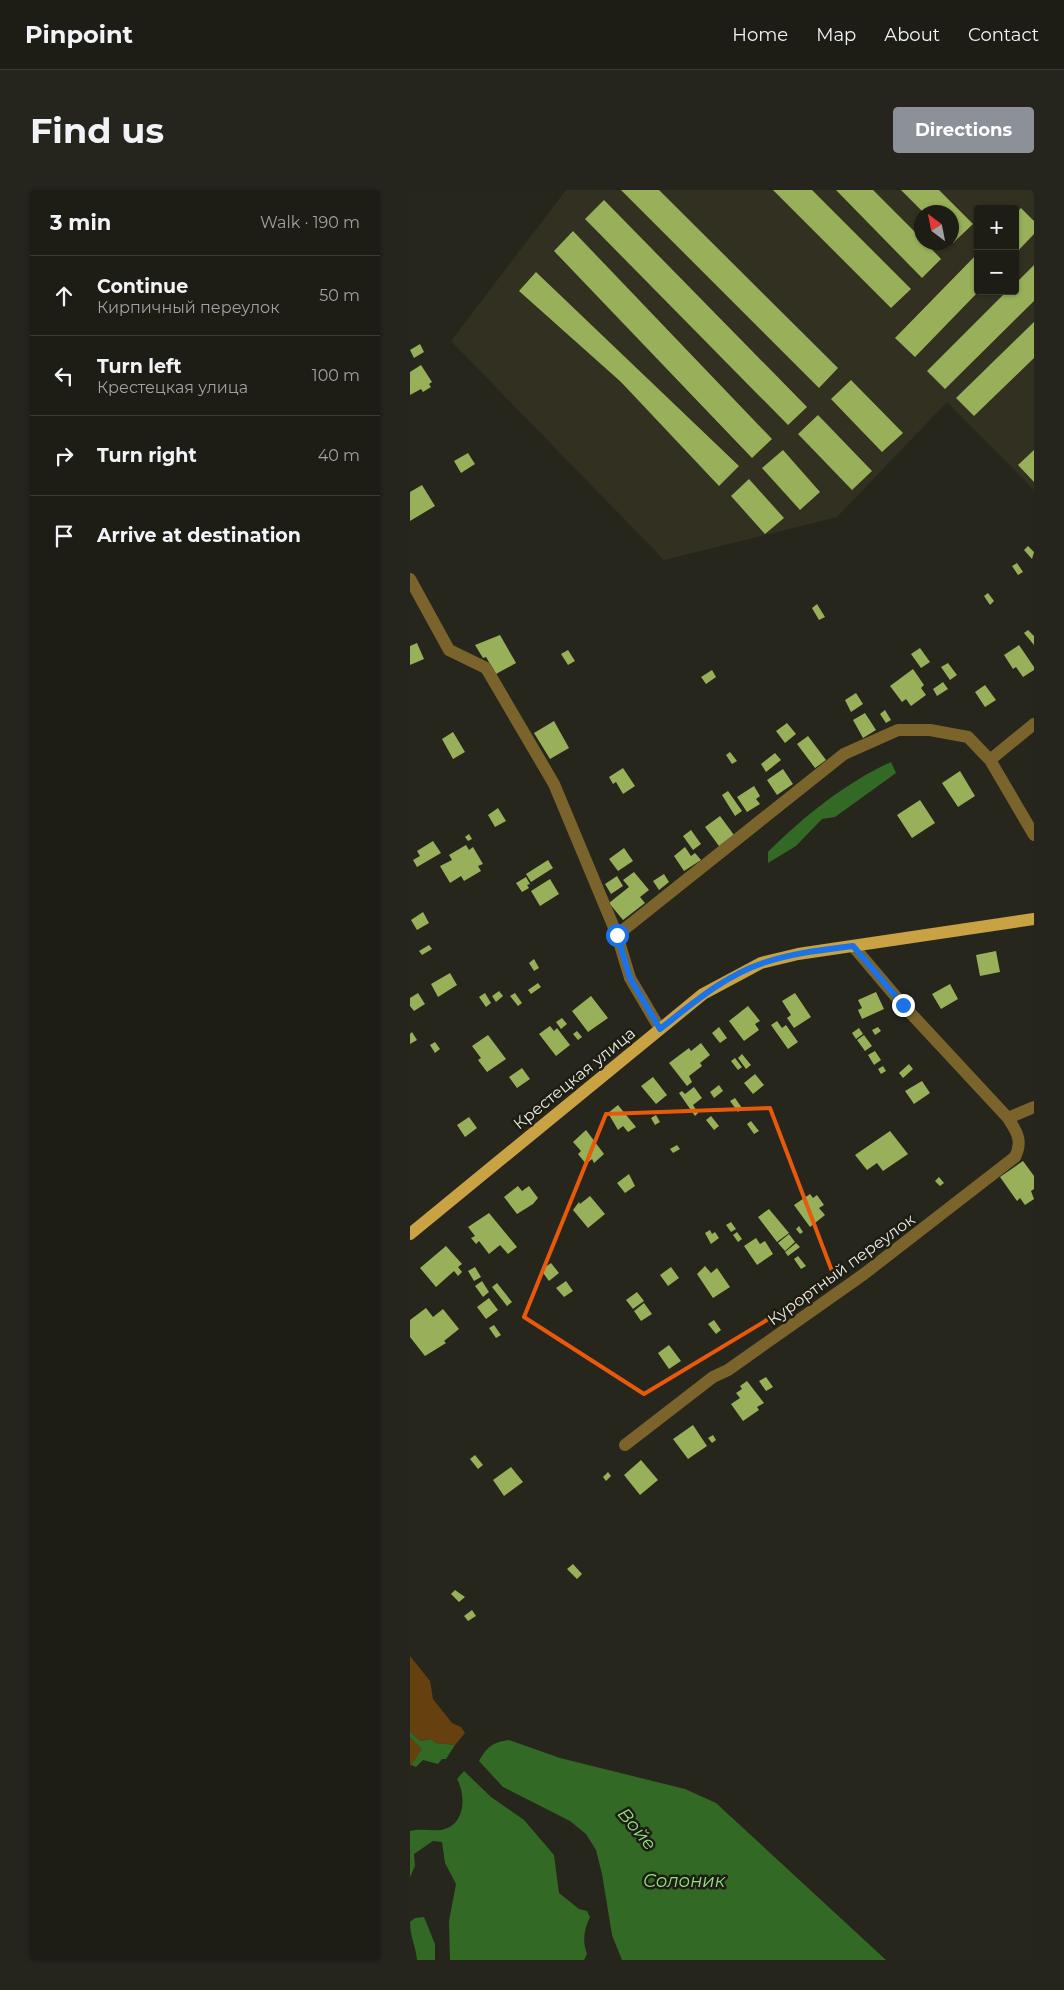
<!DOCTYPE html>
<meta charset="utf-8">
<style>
:root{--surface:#1d1c15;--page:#25251e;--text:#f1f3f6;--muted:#a0a1a0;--line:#3b3a34;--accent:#8c9099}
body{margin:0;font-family:Montserrat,sans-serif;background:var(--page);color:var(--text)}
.controls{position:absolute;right:15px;top:15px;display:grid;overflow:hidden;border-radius:5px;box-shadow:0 1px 4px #0004}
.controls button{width:45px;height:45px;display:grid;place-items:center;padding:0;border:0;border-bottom:1px solid var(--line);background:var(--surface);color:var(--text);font:25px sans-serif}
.compass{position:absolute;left:504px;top:15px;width:45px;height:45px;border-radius:50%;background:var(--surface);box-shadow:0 1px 4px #0004;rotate:328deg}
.stop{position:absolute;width:15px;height:15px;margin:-11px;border:4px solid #1a73e8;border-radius:50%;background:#fff}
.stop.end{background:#1a73e8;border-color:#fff;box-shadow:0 1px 5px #0008}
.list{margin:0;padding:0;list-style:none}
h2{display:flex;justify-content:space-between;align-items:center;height:65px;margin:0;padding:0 20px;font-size:21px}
h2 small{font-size:16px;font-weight:400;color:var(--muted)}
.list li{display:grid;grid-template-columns:32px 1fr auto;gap:15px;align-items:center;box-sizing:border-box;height:80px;padding:0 20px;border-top:1px solid var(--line)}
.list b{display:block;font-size:19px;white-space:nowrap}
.list p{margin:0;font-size:16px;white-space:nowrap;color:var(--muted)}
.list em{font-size:16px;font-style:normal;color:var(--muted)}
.icon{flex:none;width:28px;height:28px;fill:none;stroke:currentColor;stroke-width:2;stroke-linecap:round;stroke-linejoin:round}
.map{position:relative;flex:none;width:624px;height:1770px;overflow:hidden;border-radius:5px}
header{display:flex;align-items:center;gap:30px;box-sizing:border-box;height:70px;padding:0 25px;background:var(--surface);border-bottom:1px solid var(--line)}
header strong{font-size:24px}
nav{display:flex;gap:28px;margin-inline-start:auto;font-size:18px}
.intro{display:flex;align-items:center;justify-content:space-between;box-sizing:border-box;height:120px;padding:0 30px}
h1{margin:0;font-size:35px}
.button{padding:12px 22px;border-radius:5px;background:var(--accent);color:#fff;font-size:18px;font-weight:700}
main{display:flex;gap:30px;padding:0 30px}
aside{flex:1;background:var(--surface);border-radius:5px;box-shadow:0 1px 4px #0004}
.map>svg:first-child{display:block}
</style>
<header>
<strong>Pinpoint</strong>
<nav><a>Home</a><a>Map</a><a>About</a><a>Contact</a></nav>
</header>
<div class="intro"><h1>Find us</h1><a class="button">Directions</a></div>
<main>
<aside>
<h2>3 min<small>Walk · 190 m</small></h2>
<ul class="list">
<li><svg class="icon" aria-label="ahead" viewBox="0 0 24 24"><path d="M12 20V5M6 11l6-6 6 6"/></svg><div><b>Continue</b><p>Кирпичный переулок</p></div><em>50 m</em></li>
<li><svg class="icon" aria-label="left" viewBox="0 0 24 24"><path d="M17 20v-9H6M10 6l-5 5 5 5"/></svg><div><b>Turn left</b><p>Крестецкая улица</p></div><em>100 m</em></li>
<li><svg class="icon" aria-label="right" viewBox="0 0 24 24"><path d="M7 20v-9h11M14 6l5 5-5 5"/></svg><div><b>Turn right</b></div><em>40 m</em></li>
<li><svg class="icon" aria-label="arrive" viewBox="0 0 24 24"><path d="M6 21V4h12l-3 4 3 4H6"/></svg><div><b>Arrive at destination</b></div></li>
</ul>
</aside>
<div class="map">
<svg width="624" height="1770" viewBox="0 0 624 1770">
<rect width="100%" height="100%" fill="#27261c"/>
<path fill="#323020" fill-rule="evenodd" d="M156,0H624V300L537,212L427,327L254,370L41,151ZM568,19H605V101H568ZM512,22H542V52H512Z"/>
<path fill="#66400e" d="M0,1466L20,1491L23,1509L42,1533L51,1537L55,1543L45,1555L26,1553L21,1549L11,1551L0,1542Z
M0,1547L13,1559L0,1576Z"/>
<path fill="#326925" d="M481,572L486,583L425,627L412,629L386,656L358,673V662C393,627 435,593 481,572Z
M0,1542L11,1551L21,1549L26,1553L45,1555L36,1569H32L28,1574L13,1570L6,1577L1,1575L12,1559L0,1547Z
M99,1550L150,1568L275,1599L306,1613L476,1770H212L202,1745L192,1684L186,1660L176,1644L160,1631L93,1597L69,1571C77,1557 83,1552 99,1550Z
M54,1581L81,1607L114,1630L144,1665L149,1703L169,1719L177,1721L180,1727C174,1740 172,1750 177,1764L174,1770H40L39,1731L46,1694L35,1673L32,1652L23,1651L4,1664L5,1676L0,1687V1641C10,1638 21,1641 31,1640C56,1636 56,1605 47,1589Z
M14,1727L25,1754V1770H7C6,1757 0,1746 0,1732L5,1728Z"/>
<path fill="#98b059" d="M211,0H249L428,178L409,198Z
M363,0H402L501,99L481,118Z
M426,0H463L512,49V52H515L531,69L512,88Z
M491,0H529L563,34L543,53L542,22H513Z
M194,10L397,217L378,235L175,29Z
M611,18L624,31V44L605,64V24Z
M163,41L362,249L342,268L144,61Z
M568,63V102L505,167L485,148Z
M624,75V111L535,199L517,181L597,101H605V94Z
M126,82L329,276L309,296L211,192L109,101Z
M624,132V168L564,226L546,208Z
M10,154L14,162L4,168L0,160Z
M11,175L22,192L19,194L21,197L13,202L11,199L0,205V182Z
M441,190L493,243L472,262L421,209Z
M408,225L462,281L442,300L388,244Z
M373,260L410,302L390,320L352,278Z
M624,260V292L608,275Z
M58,263L65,274L51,283L44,271Z
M339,289L374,328L355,344L321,306Z
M12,295L25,316L0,331V302Z
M618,356L624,362L622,369L614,360Z
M607,373L613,382L608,385L602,376Z
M578,403L584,411L580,415L574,406Z
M407,414L415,427L409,430L402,418Z
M618,440L624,446V455L614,443Z
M90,445L106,473L86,484L76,467L73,468L65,455Z
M7,453L14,469L0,475V456Z
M609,455L624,477V480L613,487L606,477L603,479L594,465Z
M510,458L520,472L511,478L501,464Z
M158,460L165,471L158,475L151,464Z
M538,473L547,485L540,490L531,477Z
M503,479L514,495L511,498L516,505L501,516L496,509L492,512L480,496Z
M302,480L306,487L296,494L291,487Z
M533,492L538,499L527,506L523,499Z
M575,495L586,510L575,517L565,502Z
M446,503L453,514L441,522L435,510Z
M475,520L481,530L476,533L470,524Z
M455,523L466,540L453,548L443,530Z
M144,531L159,558L140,569L124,543Z
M377,533L386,544L375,553L366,541Z
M43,542L55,562L43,569L32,549Z
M398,546L416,570L405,578L387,554Z
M320,562L327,571L322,574L316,565Z
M365,563L371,570L356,582L351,574Z
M213,578L225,596L213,604L206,592L203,594L199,587Z
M373,579L383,594L367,605L357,590Z
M550,581L565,606L548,617L532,593Z
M344,596L350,606L346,609L350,614L337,622L327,607Z
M318,601L332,621L325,626L312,605Z
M510,610L525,633L502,648L487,625Z
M88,618L96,631L85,637L78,625Z
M310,626L324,645L309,656L295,637Z
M281,640L291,654L283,660L273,646Z
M59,644L62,649L58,651L55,647Z
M23,651L31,663L7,677L3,670L10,666L7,661Z
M56,655L59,660L63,657L73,674L68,676L71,681L54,691L51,686L40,693L30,676L42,670L39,665Z
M275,657L281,666L285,663L291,670L274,681L264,666Z
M214,658L223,671L208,681L199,669Z
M138,670L143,678L121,692L116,684Z
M224,682L239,700L230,707L235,713L213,730L199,713L219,697L213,690Z
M254,684L259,692L249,700L243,691Z
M207,686L213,696L201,704L195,694Z
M116,687L120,694L117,695L119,698L112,702L106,693Z
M140,689L149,704L130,716L121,701Z
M13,722L19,733L7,740L1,730Z
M19,755L22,759L12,765L9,761Z
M586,761L590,782L570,786L566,765Z
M124,769L129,778L124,781L119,773Z
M40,783L47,795L28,807L21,794Z
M128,793L131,797L121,804L118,800Z
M540,794L548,809L531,819L522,804Z
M89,801L93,806L86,812L82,806Z
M466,802L474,819L452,829L448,820L452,818L448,810Z
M8,803L15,814L4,821L0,816V808Z
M75,803L81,813L76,817L69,807Z
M105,803L112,813L108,816L100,806Z
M385,803L401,827L384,838L377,828L381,825L372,811Z
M181,806L198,828L178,842L162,821Z
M338,816L350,831L345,834L349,840L334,851L319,831Z
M152,828L157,834L151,839L146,832Z
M367,831L372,838L376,835L388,852L378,859L361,835Z
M140,836L144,841L147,838L160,855L146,866L129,844Z
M309,837L317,848L310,853L302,843Z
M468,837L471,841L465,845L462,840Z
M449,838L453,844L446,849L442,843Z
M167,841L172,847L168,850L163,844Z
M2,842L7,850L0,854V844Z
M78,845L96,869L77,882L68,870L71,868L62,856Z
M454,845L462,856L455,861L447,850Z
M25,852L30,859L25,863L20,855Z
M291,853L300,865L290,873L292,876L279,886L282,892L277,896L259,873L279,858L281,861Z
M465,861L471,870L464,875L458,865Z
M332,864L341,875L336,879L328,868Z
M325,868L332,877L328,880L321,871Z
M499,874L503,879L493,888L489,883Z
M473,876L476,881L471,884L468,879Z
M112,878L120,889L107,898L99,887Z
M345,884L354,895L343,904L334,893Z
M243,887L257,905L246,914L231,896Z
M512,891L520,903L504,914L495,901Z
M309,895L313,901L304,908L300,902Z
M284,897L292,908L283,915L288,923L285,926L269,903L272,901L275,904Z
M325,908L332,918L328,922L320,911Z
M208,915L226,937L218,942L213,936L208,940L198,923Z
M246,925L250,932L245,935L241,928Z
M301,926L309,936L304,940L296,930Z
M59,927L67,938L55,947L47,935Z
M341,931L349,941L344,944L337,934Z
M176,940L194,964L184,973L182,969L176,974L168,964L171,961L163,952Z
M480,941L498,964L473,981L467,973L457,980L445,965Z
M267,955L270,959L263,963L260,959Z
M613,971L624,986V999L621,1001L624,1009L615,1015L610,1008L607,1011L590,987Z
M219,984L225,996L215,1003L207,993Z
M529,987L534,993L530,996L525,991Z
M108,996L112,1001L119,996L128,1008L123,1014L107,1024L94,1007Z
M400,1004L403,1008L407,1005L414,1015L409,1018L415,1025L400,1037L384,1015Z
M180,1006L195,1024L178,1038L163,1020L169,1012L170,1014Z
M359,1019L379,1043L367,1052L348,1027Z
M79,1023L107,1057L98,1064L90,1055L79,1064L69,1051L66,1054L61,1048L65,1046L58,1037Z
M321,1032L326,1039L321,1042L316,1035Z
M389,1036L393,1042L390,1044L386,1039Z
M300,1040L302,1044L305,1042L309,1048L301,1054L295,1043Z
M327,1042L332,1049L328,1052L323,1045Z
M379,1044L385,1052L375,1061L368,1053Z
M346,1048L350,1054L355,1051L363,1064L347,1075L334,1056Z
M386,1053L390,1057L378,1066L375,1062Z
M36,1056L52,1074L48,1077L52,1082L48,1086L44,1081L26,1097L10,1078Z
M388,1066L396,1076L391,1079L384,1069Z
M141,1073L149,1083L139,1091L131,1080Z
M295,1076L301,1083L307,1078L320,1097L303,1108L287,1084Z
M65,1077L71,1087L64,1091L58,1081Z
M261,1077L269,1088L258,1096L250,1085Z
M72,1091L79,1102L73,1107L65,1096Z
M156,1091L163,1101L154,1107L146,1098Z
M87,1093L102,1112L97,1116L82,1097Z
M227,1102L234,1111L223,1119L216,1110Z
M79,1108L88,1120L76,1129L67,1117Z
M234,1113L242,1124L231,1131L224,1121Z
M16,1118L23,1127L33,1119L49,1139L34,1151L36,1153L15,1166L0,1147V1130Z
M304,1130L311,1140L306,1144L298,1134Z
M84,1135L91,1145L86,1148L79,1138Z
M259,1155L271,1171L259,1179L248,1163Z
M356,1187L363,1197L356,1201L349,1191Z
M337,1191L354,1213L347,1217L349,1220L333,1231L321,1214L330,1208L326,1203L332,1199L330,1196Z
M283,1235L297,1256L278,1269L263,1249Z
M303,1245L306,1250L302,1253L298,1248Z
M65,1265L73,1275L68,1279L60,1269Z
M231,1270L248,1290L230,1305L214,1285Z
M101,1277L113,1292L94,1306L83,1290Z
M198,1282L201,1286L196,1291L193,1287Z
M163,1374L172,1384L167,1389L157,1379Z
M45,1400L55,1407L49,1412L41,1404Z
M62,1420L66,1426L58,1431L54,1426Z"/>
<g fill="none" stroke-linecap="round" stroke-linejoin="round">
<path stroke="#7b632c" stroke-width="12" d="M0,389L39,460L76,478L144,594L207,745L220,788L250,839
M580,570L624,534
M207,745L434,564L488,540H520L558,547L580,570L624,645
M443,756L493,815L598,928
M215,1255L303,1187L318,1180L454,1084L605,967C613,951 607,942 598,928L624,917"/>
<path stroke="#c9a244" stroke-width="12" d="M0,1044L293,804L351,773L388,764L624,729"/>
</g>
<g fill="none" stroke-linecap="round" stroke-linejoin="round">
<path stroke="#1a73e8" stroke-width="6" d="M207,745L220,788L250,839C282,814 314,786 353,773C382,763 412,760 443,756L493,815"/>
</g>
<path fill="none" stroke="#e8590c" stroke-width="4" stroke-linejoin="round" d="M360,918L425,1089L234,1204L114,1127L196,924Z"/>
<g text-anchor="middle" stroke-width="5" stroke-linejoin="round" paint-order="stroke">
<g font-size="16" fill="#ecece5" stroke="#1d1d13">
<text transform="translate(164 888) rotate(-39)" y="6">Крестецкая улица</text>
<text transform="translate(431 1079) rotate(-36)" y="6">Курортный переулок</text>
</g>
<g font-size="18" font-style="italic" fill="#93e083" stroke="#1d1d13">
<text transform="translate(227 1639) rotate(50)" y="6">Войе</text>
<text x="274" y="1697">Солоник</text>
</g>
</g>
</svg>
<div class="controls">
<button>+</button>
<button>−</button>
</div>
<svg class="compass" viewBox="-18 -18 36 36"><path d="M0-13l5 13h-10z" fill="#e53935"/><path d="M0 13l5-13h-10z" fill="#a0a1a0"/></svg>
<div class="stop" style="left:207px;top:745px"></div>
<div class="stop end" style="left:493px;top:815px"></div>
</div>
</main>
